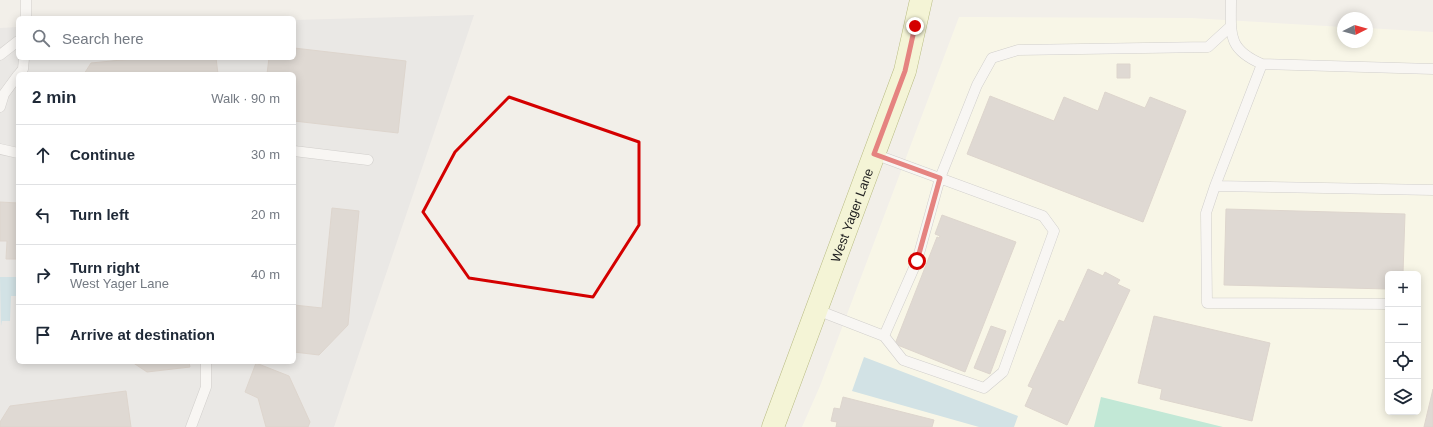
<!DOCTYPE html>
<meta charset="utf-8">
<style>
:root{--surface:#fff;--page:#f6f6f7;--text:#1f2937;--muted:#747a83;--line:#e0e1e3}
body{margin:0;font-family:Helvetica,sans-serif;background:var(--page);color:var(--text)}
.controls{position:absolute;right:12px;bottom:12px;display:grid;overflow:hidden;border-radius:6px;box-shadow:0 2px 10px #0003}
.controls button{width:36px;height:36px;display:grid;place-items:center;padding:0;border:0;border-bottom:1px solid var(--line);background:var(--surface);color:var(--text);font:20px sans-serif}
.compass{position:absolute;left:1337px;top:12px;width:36px;height:36px;border-radius:50%;background:var(--surface);box-shadow:0 2px 10px #0003;rotate:85deg}
.stop{position:absolute;width:12px;height:12px;margin:-9px;border:3px solid #d40000;border-radius:50%;background:#fff}
.stop.end{background:#d40000;border-color:#fff;box-shadow:0 1px 4px #0008}
.list{margin:0;padding:0;list-style:none}
h2{display:flex;justify-content:space-between;align-items:center;height:52px;margin:0;padding:0 16px;font-size:17px}
h2 small{font-size:13px;font-weight:400;color:var(--muted)}
.list li{display:grid;grid-template-columns:26px 1fr auto;gap:12px;align-items:center;box-sizing:border-box;height:60px;padding:0 16px;border-top:1px solid var(--line)}
.list b{display:block;font-size:15px;white-space:nowrap}
.list p{margin:0;font-size:13px;white-space:nowrap;color:var(--muted)}
.list em{font-size:13px;font-style:normal;color:var(--muted)}
.icon{flex:none;width:22px;height:22px;fill:none;stroke:currentColor;stroke-width:2;stroke-linecap:round;stroke-linejoin:round}
.map{position:relative;flex:none;width:1433px;height:427px;overflow:hidden}
.search{position:absolute;background:var(--surface);box-shadow:0 2px 10px #0003;left:16px;top:16px;width:280px;height:44px;display:flex;align-items:center;gap:10px;box-sizing:border-box;padding:0 14px;border-radius:6px;color:var(--muted);font-size:15px}
.panel{position:absolute;background:var(--surface);box-shadow:0 2px 10px #0003;left:16px;top:72px;width:280px;height:292px;border-radius:6px}
.map>svg:first-child{display:block}
</style>
<div class="map">
<svg width="1433" height="427" viewBox="0 0 1433 427">
<rect width="100%" height="100%" fill="#f2efe9"/>
<path fill="#e0dfdf" fill-rule="evenodd" d="M474,15L334,427H0V28L18,27V58H294V20ZM18,74H294V362H18Z"/>
<path fill="#ffffe5" fill-rule="evenodd" d="M959,17L1191,18L1343,27V42H1367V28L1433,32V427H802L820,386ZM1388,274H1418V412H1388Z"/>
<path fill="#88e0be" d="M1101,397L1223,427H1094Z"/>
<path fill="#aad3df" d="M0,277H17L16,296H11L10,321H2L1,326Z
M864,357L1018,416L1014,427H979L852,391Z"/>
<path fill="#c7bfb8" stroke="#c4b6ab" d="M294,48L406,61L398,133L294,121V74H267L269,58H294Z
M142,58H216L218,74H84L91,63Z
M1117,64H1130V78H1117Z
M1105,92L1145,108L1150,97L1186,111L1143,222L967,154L990,96L1054,121L1064,97L1098,111Z
M0,202L18,203V259H6L7,241H0Z
M332,208L359,211L348,325L319,355L294,352V305L322,308Z
M1226,209L1405,214L1403,274H1388V289L1224,285Z
M942,215L1016,242L965,372L895,344L937,237L939,238L940,236L935,234Z
M1088,269L1103,276L1105,272L1120,280L1117,284L1130,290L1067,425L1025,406L1033,388L1028,386L1059,320L1064,322Z
M1154,316L1270,343L1252,421L1160,399L1162,389L1138,383Z
M991,326L1006,331L990,374L974,368Z
M132,362H189L190,367L147,372Z
M256,363L289,376L310,422L308,427H266L258,398L245,392Z
M1433,389V427H1424Z
M126,391L131,427H0V422L10,406Z
M843,397L934,420L932,427H836L837,422L831,421L834,408L840,409Z"/>
<g fill="none" stroke-linecap="round" stroke-linejoin="round">
<g stroke="#a9a9a9" stroke-width="11">
<path id="service" d="M26,0V18
M1231,0C1231,34 1227,49 1262,64
M0,55L18,41
M1433,69L1262,64L1215,186L1433,190
M19,74L23,69L24,58
M0,107L4,94L18,75
M0,149L18,153
M294,151L368,160
M1215,186L1206,213L1207,303L1388,304
M817,310L884,336L903,360L984,388L1003,372L1054,231L1043,216L874,154
M884,336L917,261L940,178L977,85L992,58L1018,50L1208,47L1231,26
M191,427L206,387V362"/>
</g>
<g stroke="#707d05" stroke-width="23">
<g id="secondary">
<path id="s1" d="M773,427L905,71L921,0"/>
</g>
</g>
<use href="#service" stroke="#fff" stroke-width="10"/>
<use href="#secondary" stroke="#f7fabf" stroke-width="22"/>
</g>
<g fill="none" stroke-linecap="round" stroke-linejoin="round">
<path stroke="#d40000" stroke-width="5" d="M915,26L905,71L874,154L940,178L917,261"/>
</g>
<path d="M0 0H1433V427H0ZM509,97L639,142V225L593,297L469,278L423,212L455,152Z" fill="#f2efe9" fill-opacity=".55" fill-rule="evenodd"/>
<path fill="none" stroke="#d40000" stroke-width="3" stroke-linejoin="round" d="M509,97L639,142V225L593,297L469,278L423,212L455,152Z"/>
<g text-anchor="middle" stroke-width="4" stroke-linejoin="round" paint-order="stroke">
<g font-size="13" fill="#222" stroke="#fff">
<text dy="5" stroke="none"><textPath href="#s1" startOffset="226">West Yager Lane</textPath></text>
</g>
</g>
</svg>
<div class="controls">
<button>+</button>
<button>−</button>
<button><svg class="icon" aria-label="locate" viewBox="0 0 24 24"><circle cx="12" cy="12" r="6"/><path d="M12 2v4M12 18v4M2 12h4M18 12h4"/></svg></button>
<button><svg class="icon" aria-label="layers" viewBox="0 0 24 24"><path d="M12 4l9 5-9 5-9-5zM3 14l9 5 9-5"/></svg></button>
</div>
<svg class="compass" viewBox="-18 -18 36 36"><path d="M0-13l5 13h-10z" fill="#e53935"/><path d="M0 13l5-13h-10z" fill="#747a83"/></svg>
<div class="stop" style="left:917px;top:261px"></div>
<div class="stop end" style="left:915px;top:26px"></div>
<div class="search"><svg class="icon" aria-label="search" viewBox="0 0 24 24"><circle cx="10" cy="10" r="6"/><path d="M15 15l6 6"/></svg>Search here</div>
<section class="panel">
<h2>2 min<small>Walk · 90 m</small></h2>
<ul class="list">
<li><svg class="icon" aria-label="ahead" viewBox="0 0 24 24"><path d="M12 20V5M6 11l6-6 6 6"/></svg><div><b>Continue</b></div><em>30 m</em></li>
<li><svg class="icon" aria-label="left" viewBox="0 0 24 24"><path d="M17 20v-9H6M10 6l-5 5 5 5"/></svg><div><b>Turn left</b></div><em>20 m</em></li>
<li><svg class="icon" aria-label="right" viewBox="0 0 24 24"><path d="M7 20v-9h11M14 6l5 5-5 5"/></svg><div><b>Turn right</b><p>West Yager Lane</p></div><em>40 m</em></li>
<li><svg class="icon" aria-label="arrive" viewBox="0 0 24 24"><path d="M6 21V4h12l-3 4 3 4H6"/></svg><div><b>Arrive at destination</b></div></li>
</ul>
</section>
</div>
